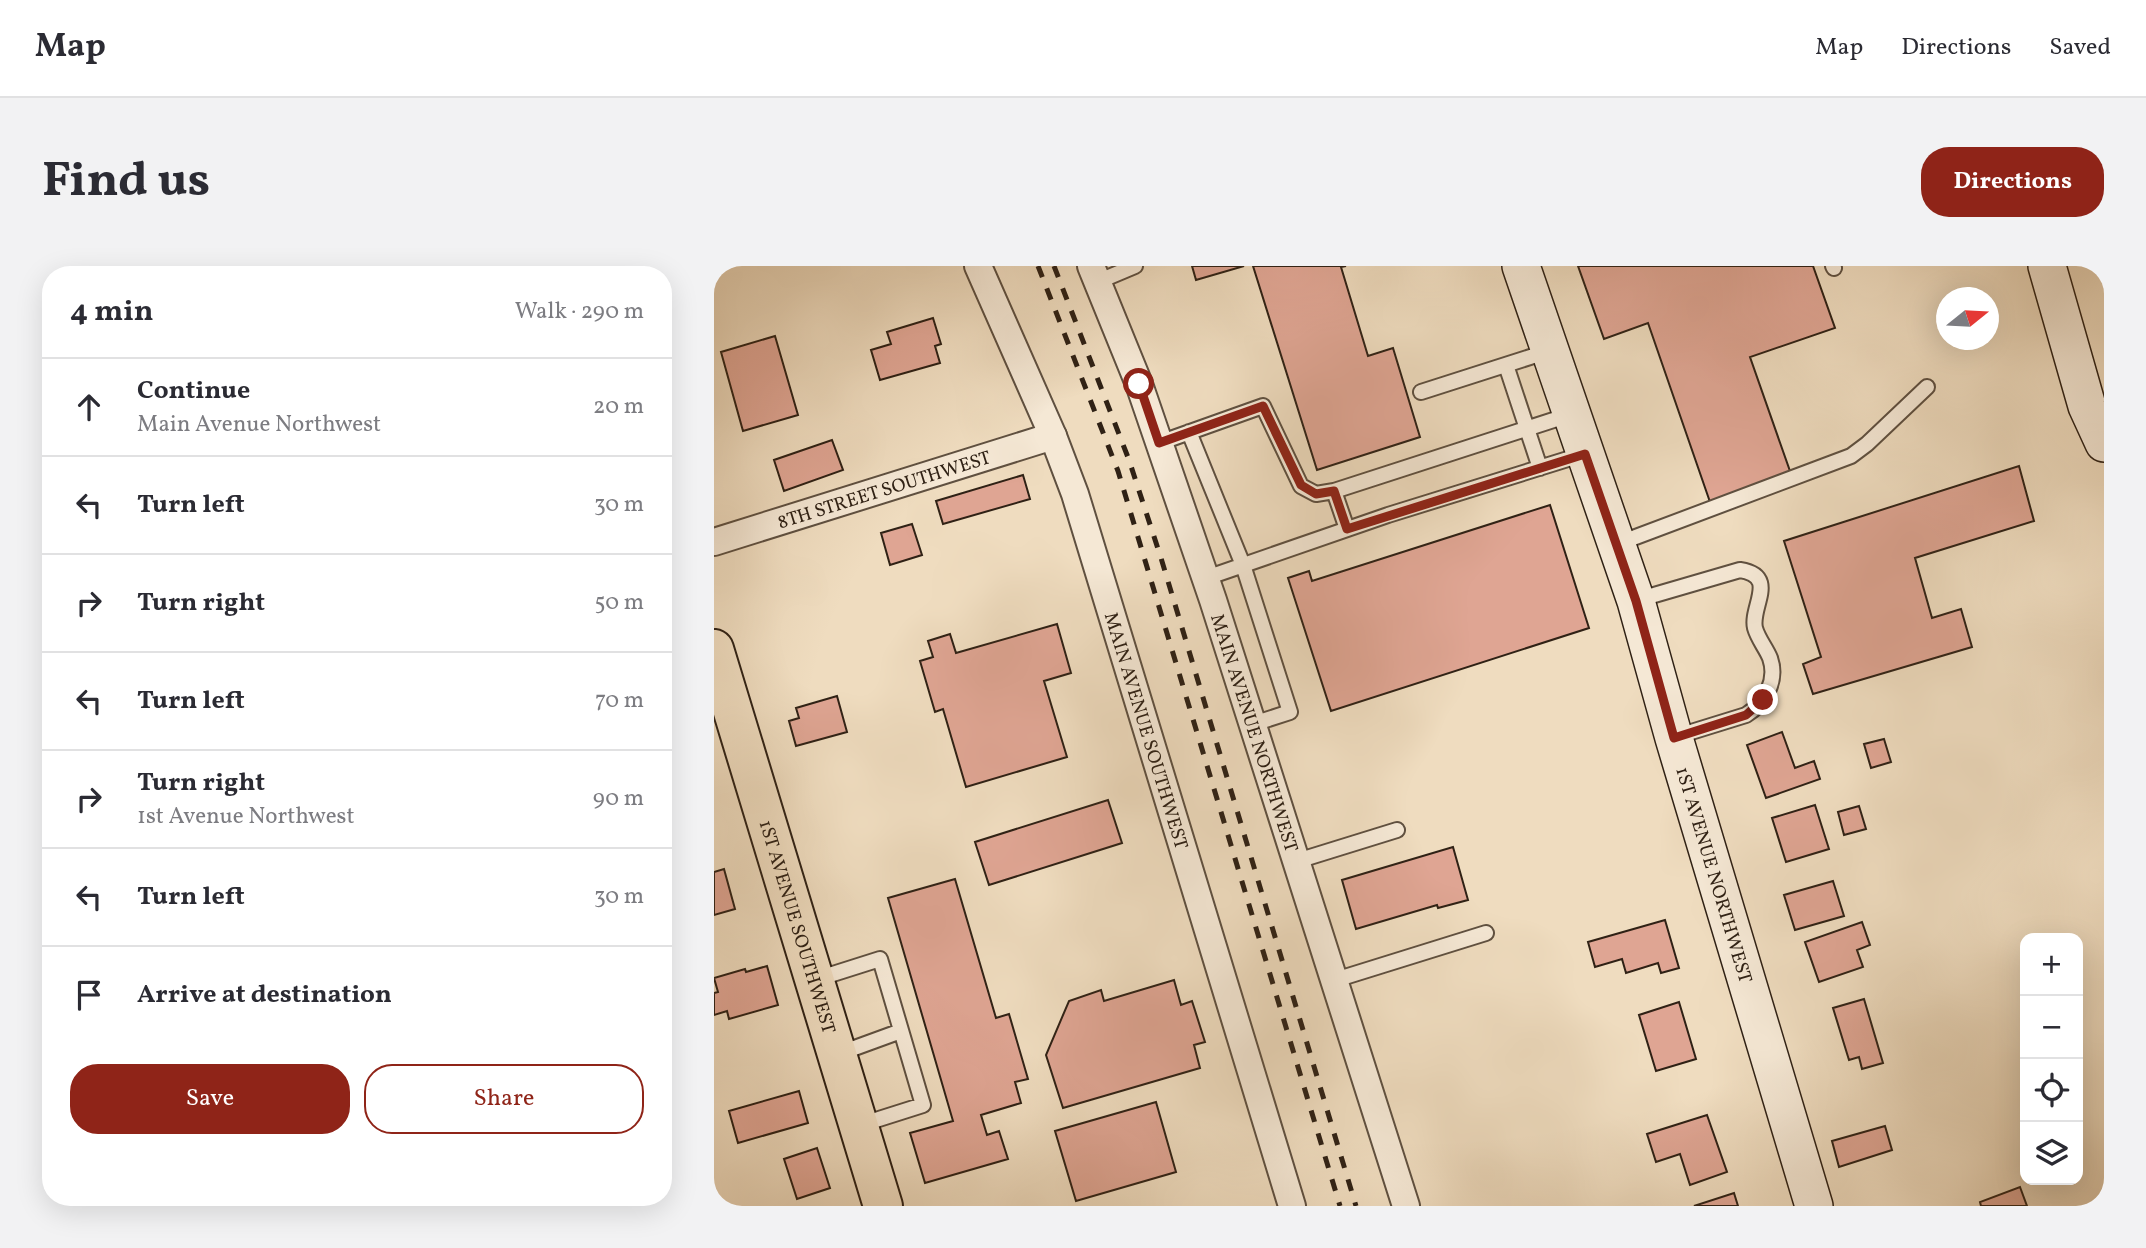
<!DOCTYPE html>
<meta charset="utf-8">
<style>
:root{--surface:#fff;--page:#f2f2f3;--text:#2b2b33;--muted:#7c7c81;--line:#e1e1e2;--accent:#8f2418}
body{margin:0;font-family:Vollkorn,serif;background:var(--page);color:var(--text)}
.controls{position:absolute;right:21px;bottom:21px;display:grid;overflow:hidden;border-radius:14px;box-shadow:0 7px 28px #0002}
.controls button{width:63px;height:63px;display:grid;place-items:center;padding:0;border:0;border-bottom:2px solid var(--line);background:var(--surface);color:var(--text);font:35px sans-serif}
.compass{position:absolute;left:1222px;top:21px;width:63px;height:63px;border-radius:50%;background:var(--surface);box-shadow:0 7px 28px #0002;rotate:72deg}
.stop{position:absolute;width:21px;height:21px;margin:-16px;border:5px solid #8f2418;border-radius:50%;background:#fff}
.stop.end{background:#8f2418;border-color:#fff;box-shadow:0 2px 7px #0008}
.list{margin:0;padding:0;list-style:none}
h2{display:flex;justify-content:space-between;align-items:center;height:91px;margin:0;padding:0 28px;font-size:30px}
h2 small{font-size:23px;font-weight:400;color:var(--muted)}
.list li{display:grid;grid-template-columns:46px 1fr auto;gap:21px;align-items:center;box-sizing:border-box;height:98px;padding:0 28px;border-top:2px solid var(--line)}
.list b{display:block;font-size:26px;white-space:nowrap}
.list p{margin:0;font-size:23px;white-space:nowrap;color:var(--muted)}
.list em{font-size:23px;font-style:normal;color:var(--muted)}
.actions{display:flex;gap:14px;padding:21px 28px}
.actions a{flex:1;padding:16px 0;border:2px solid var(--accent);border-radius:28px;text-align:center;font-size:24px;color:var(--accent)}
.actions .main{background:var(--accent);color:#fff}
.icon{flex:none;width:38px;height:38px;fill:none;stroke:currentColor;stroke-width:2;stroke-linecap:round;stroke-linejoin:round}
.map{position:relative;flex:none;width:1390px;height:940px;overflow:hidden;border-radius:28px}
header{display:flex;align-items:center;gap:42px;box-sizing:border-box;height:98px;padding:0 35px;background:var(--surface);border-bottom:2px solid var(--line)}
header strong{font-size:33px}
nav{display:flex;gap:38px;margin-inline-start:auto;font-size:24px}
.intro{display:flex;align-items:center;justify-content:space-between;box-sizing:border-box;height:168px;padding:0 42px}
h1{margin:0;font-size:49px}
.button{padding:18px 32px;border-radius:28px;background:var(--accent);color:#fff;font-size:24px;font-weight:700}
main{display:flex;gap:42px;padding:0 42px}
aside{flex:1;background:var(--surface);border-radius:28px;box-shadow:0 7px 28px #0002}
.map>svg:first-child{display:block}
</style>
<header>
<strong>Map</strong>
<nav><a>Map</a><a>Directions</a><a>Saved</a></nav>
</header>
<div class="intro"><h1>Find us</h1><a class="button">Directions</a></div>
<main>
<aside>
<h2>4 min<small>Walk · 290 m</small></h2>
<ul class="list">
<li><svg class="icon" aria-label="ahead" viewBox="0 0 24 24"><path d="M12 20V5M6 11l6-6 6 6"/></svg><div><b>Continue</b><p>Main Avenue Northwest</p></div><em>20 m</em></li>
<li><svg class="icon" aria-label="left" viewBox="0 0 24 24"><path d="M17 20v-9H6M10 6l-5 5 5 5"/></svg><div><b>Turn left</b></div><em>30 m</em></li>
<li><svg class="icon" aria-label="right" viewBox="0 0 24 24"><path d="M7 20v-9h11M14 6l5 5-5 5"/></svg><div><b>Turn right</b></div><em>50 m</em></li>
<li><svg class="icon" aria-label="left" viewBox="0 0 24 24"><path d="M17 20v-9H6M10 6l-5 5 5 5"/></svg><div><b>Turn left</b></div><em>70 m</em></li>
<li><svg class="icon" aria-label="right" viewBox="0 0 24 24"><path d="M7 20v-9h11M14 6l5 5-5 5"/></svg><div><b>Turn right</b><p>1st Avenue Northwest</p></div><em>90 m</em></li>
<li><svg class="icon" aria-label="left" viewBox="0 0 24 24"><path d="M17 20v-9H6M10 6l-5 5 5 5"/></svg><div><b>Turn left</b></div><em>30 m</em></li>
<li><svg class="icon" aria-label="arrive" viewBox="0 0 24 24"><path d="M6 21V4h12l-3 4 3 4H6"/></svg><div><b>Arrive at destination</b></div></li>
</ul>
<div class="actions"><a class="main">Save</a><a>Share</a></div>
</aside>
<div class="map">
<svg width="1390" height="940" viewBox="0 0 1390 940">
<rect width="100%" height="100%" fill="#efdcbf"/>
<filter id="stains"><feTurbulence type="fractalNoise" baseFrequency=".00286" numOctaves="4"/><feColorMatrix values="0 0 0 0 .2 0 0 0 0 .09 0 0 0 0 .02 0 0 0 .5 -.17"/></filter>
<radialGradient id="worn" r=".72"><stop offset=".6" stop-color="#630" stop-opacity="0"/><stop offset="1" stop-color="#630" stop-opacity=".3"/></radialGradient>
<path fill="#dfa593" stroke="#2f2115" stroke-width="2" d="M478,0H530L482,14Z
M539,0H632L627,1L654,90L679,82L706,171L603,204Z
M864,0H1099L1121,62L1036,91L1077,208L996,236L934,57L890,73Z
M219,52L227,78L221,80L226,97L166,114L157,84L177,78L173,66Z
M61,70L84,149L29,165L7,86Z
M118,174L129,204L70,225L60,194Z
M1305,200L1320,255L1201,292L1218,352L1247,343L1258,381L1099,428L1089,398L1107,391L1070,275Z
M309,209L316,233L229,258L222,235Z
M836,239L875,362L617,445L574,312L595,305L598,315Z
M198,258L208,289L176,299L167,267Z
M343,358L357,407L330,415L353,491L252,521L229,443L221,446L206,395L219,391L214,375L236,368L242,387Z
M123,430L133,466L82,480L75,455L85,452L82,442Z
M1068,466L1081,502L1100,495L1106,513L1052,532L1033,479Z
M1170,473L1177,496L1157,502L1150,478Z
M394,534L408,577L275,619L261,576Z
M1101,539L1115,583L1072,596L1058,552Z
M1145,540L1152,563L1130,569L1124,546Z
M739,581L754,634L724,642L723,639L642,663L628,614Z
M10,603L21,643L0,649V606Z
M241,613L282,752L295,748L314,813L301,816L307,837L267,849L273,869L285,865L294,893L211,917L196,867L239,855L174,632Z
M1119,615L1130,650L1081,664L1070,629Z
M951,654L965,702L947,707L944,697L912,707L908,693L881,701L874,676Z
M1148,656L1156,679L1143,684L1149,701L1105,716L1091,676Z
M53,700L64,739L15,753L13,745L0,749V727L4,726L0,712L31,703L32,706Z
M460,714L467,739L478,735L491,776L480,779L486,802L349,842L332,789L355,735L387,724L390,735Z
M1150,733L1169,797L1148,803L1145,791L1135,794L1119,742Z
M965,736L982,793L942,805L925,749Z
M85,825L94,857L24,877L15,845Z
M442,836L462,906L362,935L341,865Z
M993,849L1013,906L976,919L966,888L942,896L933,868Z
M1171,860L1178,884L1125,901L1118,875Z
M103,882L116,922L83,933L70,893Z
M1306,921L1313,940H1267L1266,936Z
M1020,927L1024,940H980Z"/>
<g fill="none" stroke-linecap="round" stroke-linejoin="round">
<g stroke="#5f5040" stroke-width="18">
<path id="lane" d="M1119,0L1120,2
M383,16L421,0
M792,99L826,202
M707,126L835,85
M475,166L529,299L576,446L539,458
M445,177L549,140L587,220L602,228L620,225L858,148
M620,225L633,263
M903,278L1137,190L1153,178L1213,121
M492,312L674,249L870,188
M923,334L1026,304C1065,310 1036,341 1041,362C1044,373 1052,382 1056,392C1064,415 1051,437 1032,449L961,471
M583,595L683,564
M103,713L166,693L209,839L146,859
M621,714L772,667
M124,788L187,765"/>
</g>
<g stroke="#5f5040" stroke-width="30">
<g id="street">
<path id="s1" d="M264,0L339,170L361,228L578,940"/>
<path id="s2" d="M377,0L425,118L499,334L692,940"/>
<path id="s3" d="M0,276L339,170"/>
</g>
</g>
<g stroke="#2f2115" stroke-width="40">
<g id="secondary">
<path id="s4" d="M807,0L922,335L960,472L1100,940"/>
<path d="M1333,0L1373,140L1390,177"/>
</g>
</g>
<g stroke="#2f2115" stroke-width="42">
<g id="primary">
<path id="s5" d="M0,383L169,940"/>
</g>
</g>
<use href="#lane" stroke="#f5e8d5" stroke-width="14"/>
<use href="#street" stroke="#f5e8d5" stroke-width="26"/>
<use href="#secondary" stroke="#f5e8d5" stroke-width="37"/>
<use href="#primary" stroke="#efdcbf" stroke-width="38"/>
<path stroke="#2f2115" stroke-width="5" stroke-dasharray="12 12" stroke-linecap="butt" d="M324,0L404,205L626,940
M340,0L415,194L447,292L642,940"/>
</g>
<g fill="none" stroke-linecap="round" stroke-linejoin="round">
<path stroke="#8f2418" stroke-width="9" d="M425,118L445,177L549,140L587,219L602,228L620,225L633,263L871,188L922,335L960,472L1032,449L1049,434"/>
</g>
<g text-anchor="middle" stroke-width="5" stroke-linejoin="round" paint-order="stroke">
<g font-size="19" fill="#2f2115" stroke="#f5e8d5">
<text dy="7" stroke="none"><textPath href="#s3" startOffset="178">8TH STREET SOUTHWEST</textPath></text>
<text dy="7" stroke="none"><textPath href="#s1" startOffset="495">MAIN AVENUE SOUTHWEST</textPath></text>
<text dy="7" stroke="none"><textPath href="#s2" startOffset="495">MAIN AVENUE NORTHWEST</textPath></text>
<text dy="7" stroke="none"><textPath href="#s4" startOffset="639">1ST AVENUE NORTHWEST</textPath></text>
<text dy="7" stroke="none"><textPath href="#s5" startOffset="290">1ST AVENUE SOUTHWEST</textPath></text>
</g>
</g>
<rect width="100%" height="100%" filter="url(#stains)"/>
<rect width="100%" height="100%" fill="url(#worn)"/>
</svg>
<div class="controls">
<button>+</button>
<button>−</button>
<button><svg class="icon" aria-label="locate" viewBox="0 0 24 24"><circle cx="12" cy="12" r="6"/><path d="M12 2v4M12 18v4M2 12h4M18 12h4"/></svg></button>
<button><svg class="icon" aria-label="layers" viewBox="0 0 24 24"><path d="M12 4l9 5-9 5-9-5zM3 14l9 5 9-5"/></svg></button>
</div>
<svg class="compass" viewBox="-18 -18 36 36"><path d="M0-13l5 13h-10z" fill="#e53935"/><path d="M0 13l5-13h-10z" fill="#7c7c81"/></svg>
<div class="stop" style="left:425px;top:118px"></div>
<div class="stop end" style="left:1049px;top:434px"></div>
</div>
</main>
